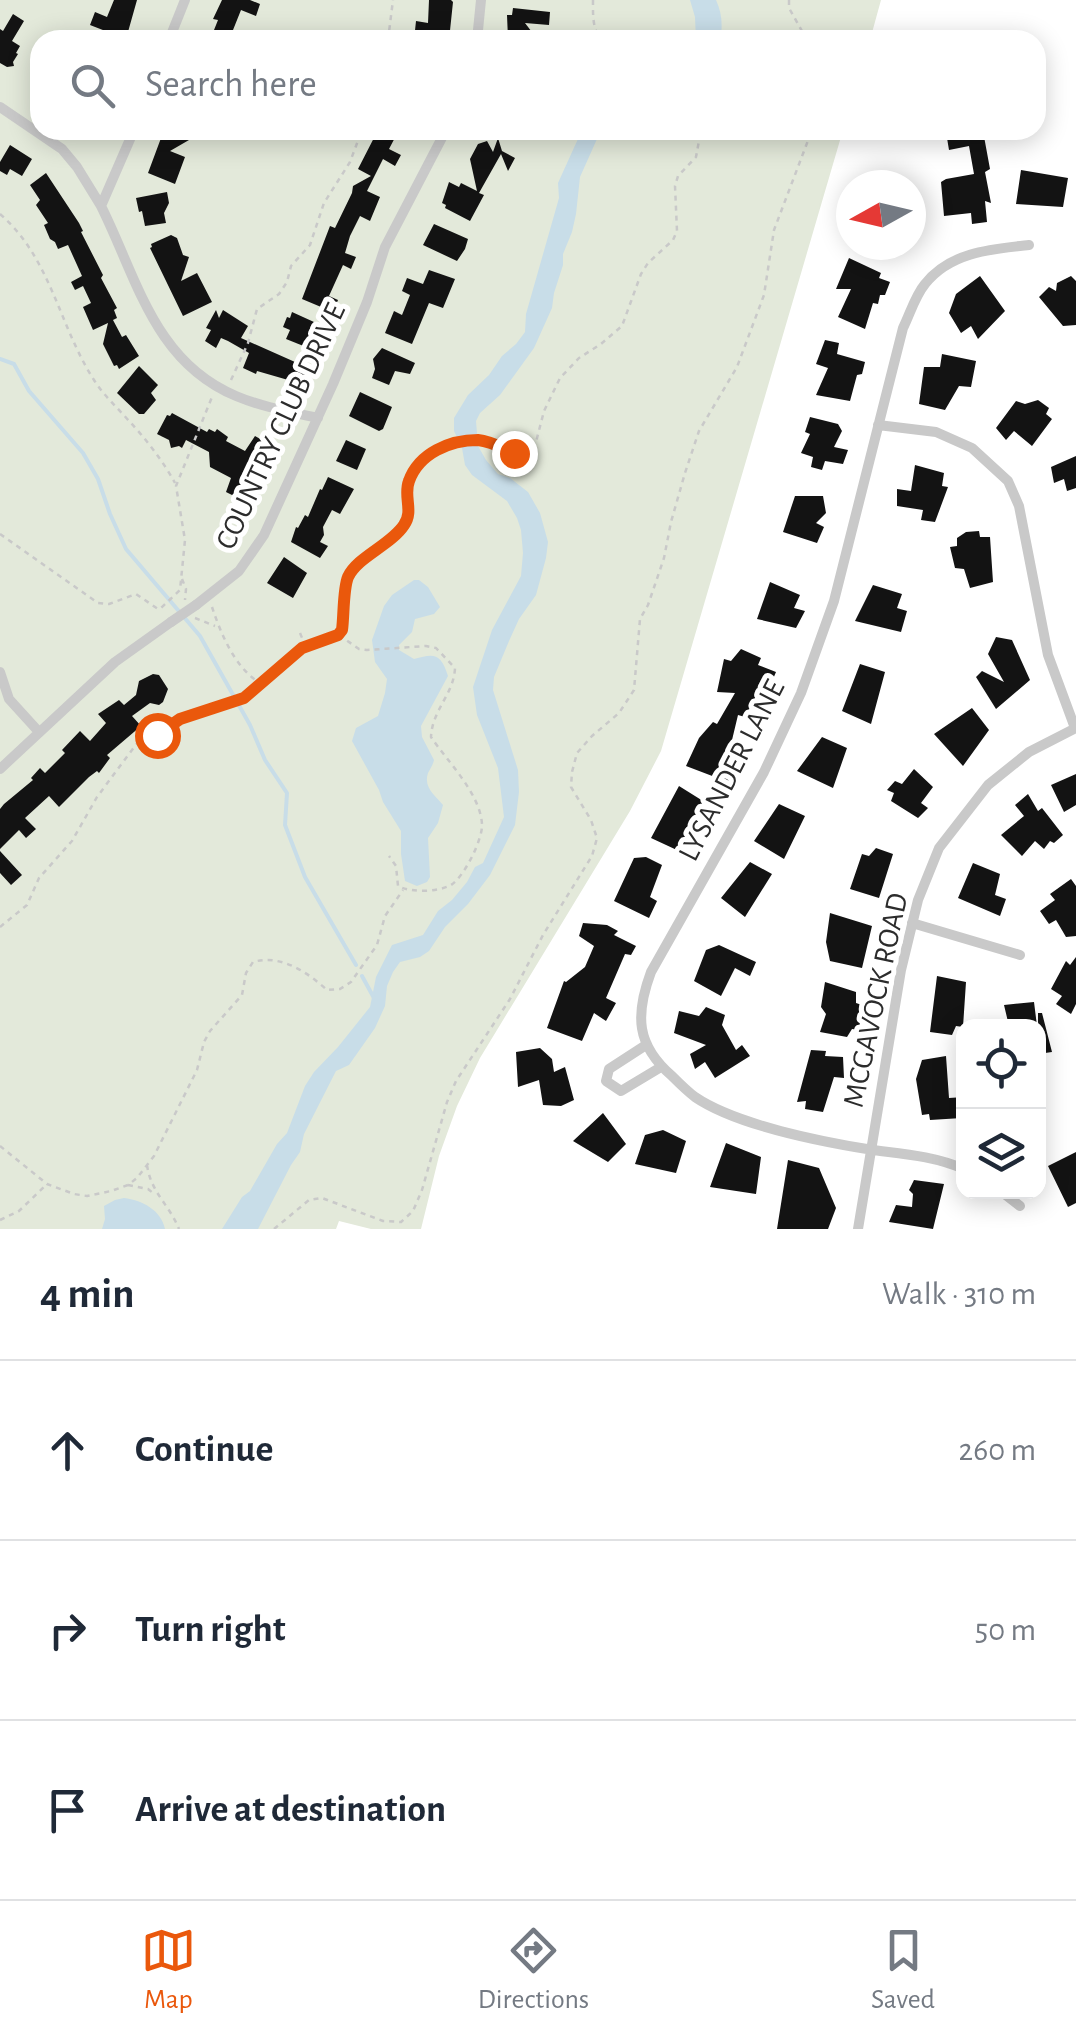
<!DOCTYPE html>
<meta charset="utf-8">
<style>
:root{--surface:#fff;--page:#f6f6f7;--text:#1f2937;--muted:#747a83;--line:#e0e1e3;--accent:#ea580c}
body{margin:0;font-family:"Alegreya Sans",sans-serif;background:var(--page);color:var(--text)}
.controls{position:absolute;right:30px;bottom:30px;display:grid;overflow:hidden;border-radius:20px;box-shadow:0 5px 25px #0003}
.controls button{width:90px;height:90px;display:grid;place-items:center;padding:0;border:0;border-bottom:2px solid var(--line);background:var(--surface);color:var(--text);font:50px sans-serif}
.compass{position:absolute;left:836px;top:170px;width:90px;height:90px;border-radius:50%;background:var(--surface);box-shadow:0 5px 25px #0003;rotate:262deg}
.stop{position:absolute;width:30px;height:30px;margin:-22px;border:8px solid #ea580c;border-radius:50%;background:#fff}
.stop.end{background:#ea580c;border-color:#fff;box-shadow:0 2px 10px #0008}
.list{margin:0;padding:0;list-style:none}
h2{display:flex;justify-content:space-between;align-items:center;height:130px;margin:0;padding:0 40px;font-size:42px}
h2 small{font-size:32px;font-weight:400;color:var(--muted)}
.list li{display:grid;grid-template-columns:65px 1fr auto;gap:30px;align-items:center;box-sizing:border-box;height:180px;padding:0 40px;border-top:2px solid var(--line)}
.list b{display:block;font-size:38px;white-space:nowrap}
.list em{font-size:32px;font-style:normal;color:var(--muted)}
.icon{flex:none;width:55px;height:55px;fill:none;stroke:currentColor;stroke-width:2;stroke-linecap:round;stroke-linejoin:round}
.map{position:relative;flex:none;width:1076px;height:1229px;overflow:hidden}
.search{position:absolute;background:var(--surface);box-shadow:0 5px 25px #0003;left:30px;right:30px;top:30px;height:110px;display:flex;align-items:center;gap:25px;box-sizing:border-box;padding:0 35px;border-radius:30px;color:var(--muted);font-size:38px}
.sheet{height:670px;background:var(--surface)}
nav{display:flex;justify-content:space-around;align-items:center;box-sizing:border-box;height:140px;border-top:2px solid var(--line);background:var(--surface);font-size:28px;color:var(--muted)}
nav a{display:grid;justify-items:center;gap:5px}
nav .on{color:var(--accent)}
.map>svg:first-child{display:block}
</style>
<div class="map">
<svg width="1076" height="1229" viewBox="0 0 1076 1229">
<rect width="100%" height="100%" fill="#fff"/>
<path fill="#e3e9da" d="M0,0H881L870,40H40V130H843L661,751L630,811L480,1058L457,1106L439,1156L421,1229H371L339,1221L336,1229H0Z"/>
<path fill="#c8dde8" d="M690,0H716C722,13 723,26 720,40H696L695,17Z
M582,130H601L580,177L576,214L572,232L563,254V265L554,293L552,308L534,348L500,395L480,413L476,421L478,446L486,460L498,474L510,478L528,492L540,513L548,542L546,558L536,595L519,619L509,641L494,677L493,690L518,770L519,792L515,825L490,875L468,904L445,927L429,951L420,957L400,962L393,972L387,986L385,1006L375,1028L349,1065L336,1071L304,1134L300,1152L291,1165L258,1229H222L242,1197L250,1191L277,1144L287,1133L305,1086L314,1072L338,1047L370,1007L376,977L392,945L423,935L438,911L452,900L467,882L475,867L483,863L504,817L498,768L477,715L473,687L492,630L521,576L523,553L521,530L517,518L507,501L472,475L465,465L462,448L454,431V418L468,395L489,375L502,356L516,344L525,332L526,314L559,198L558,183Z
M414,580H419L428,587L440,607L434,614L415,619L412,632L399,645V650L414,659C434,653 441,653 448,676L421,726L422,737L434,760C433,765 430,769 428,773C423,788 436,796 443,805L438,823L428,838L430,877L427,882L417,886L405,881L401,854V831L383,802L379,790L352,741L356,728L378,716L385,693L387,679L375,662L372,640L384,606L392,595Z
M124,1198C142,1200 161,1210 165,1229H102L105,1219L104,1206L115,1200Z"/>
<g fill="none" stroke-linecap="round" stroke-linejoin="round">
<path stroke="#c8dde8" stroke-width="4" d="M0,359L14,364L29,391L83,453L98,479L110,514L126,549L200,636L250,725L265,760L287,793L285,825L305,877L356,965
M362,976L374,998"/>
</g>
<path fill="#131313" d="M114,0H137L126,39L90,25L95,12L107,17Z
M222,0H250L260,4L256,16L241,10L229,40H210L218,20L213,19Z
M429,0H451L453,2L449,40L434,38V40H414L416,21L428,23Z
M513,8L550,12L549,25L525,23L538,40L508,39L507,15H512Z
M13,14L24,21L12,41L20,46L16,53L18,54L13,62L14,66L7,67L0,63V29L3,31Z
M164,130H188L190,137L189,140L170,151L185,157L175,184L148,173Z
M378,130H399L389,149L401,155L395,166L383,159L367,191L380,197L370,221L360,216L350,236L345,253L356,257L351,269L343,265L329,296L338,300L333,312L302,299L330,226L335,228L352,193L353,186L371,176L358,169Z
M983,131L990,169L985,172L991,203L985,201L987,222L972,224L971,213L944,216L941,182L946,179L974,174L969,146L949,150L947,138Z
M498,138L502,151L515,158L508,171L501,154L479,193L484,195L470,221L445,208L446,205L442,203L449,182L459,187L461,183L477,191L470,159L478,144L487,141L493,152Z
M10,145L32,159L22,176L10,169L7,175L0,171V162Z
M1021,170L1068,178L1063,207L1016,204Z
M46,173L79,223L83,231L81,232L103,275L101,278L117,308L114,310L117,318L113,320L122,337L126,335L139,356L119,369L117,365L114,366L103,344L108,323L93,330L83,307L91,303L83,286L75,290L71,282L82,276L68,245L58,249L55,242L50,239L44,225L48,223L36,205L40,200L30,185Z
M167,192L169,203L164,213L166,223L145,226L142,211L139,212L136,198Z
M434,224L468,239L465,249L457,261L423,245Z
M171,235L177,238L183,255L189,257L181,281L197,273L212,302L183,316L150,248L152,247L151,244Z
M849,258L881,273L879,278L890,282L885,295H880L878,304L873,303L865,329L838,317L851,289H836Z
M429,270L455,279L443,308L429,303L412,344L385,333L394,311L402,315L410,295L402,291L407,278L423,284Z
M980,276L1005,311L978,339L971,326L961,333L949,313L956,294Z
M1071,276L1076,281V325L1063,326L1039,297L1049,287L1056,291L1057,283Z
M216,310L219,318L223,310L248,326L241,338L295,362L293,367L306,373L302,384L257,371L256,374L243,368L249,353L228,341L221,338L216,348L205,341L211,330L206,328Z
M292,312L314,322L309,334L321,339L316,351L286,339L290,330L283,327L287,317L290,318Z
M825,340L839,343L837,354L865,362L862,374L857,375L850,401L816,395L828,368L816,364Z
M382,348L415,363L410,374L395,371L389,385L372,378L375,369L373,359Z
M942,354L976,361L971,387L959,386L945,410L919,404L924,367H940Z
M139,366L158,385L151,393L156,400L144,414H139L117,393Z
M360,392L392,407L383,429L379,431L349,416Z
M1038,400L1049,408L1046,414L1052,419L1032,446L1014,431L1006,440L996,428L1016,401L1025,404Z
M172,413L207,432L209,429L215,432L217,429L228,437L226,441L245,451L255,436L262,440L257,456L267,461L252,491L244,501L226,492L231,478L210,467L209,452L186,440L182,448L179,446L171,448L169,440L157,434L167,415L170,416Z
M810,417L838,424L842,431L834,447L848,450L843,464L825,461L822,470L811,467L813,457L801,453L810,434L805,432Z
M346,440L366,449L357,470L336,461Z
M1076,456V488L1067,491L1064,479L1054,483L1051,467Z
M915,465L944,473L942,486L948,487L935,522L921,520L923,510L897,506V489L911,491Z
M328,477L354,489L340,514L332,510L323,527L324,535L320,542L328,546L320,558L291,542L296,527L298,528L305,515L308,517L320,489L322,490Z
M795,496H823L826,513L816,523L824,527L817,543L783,532Z
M979,531L980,537H990L993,582L970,588L964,569L955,568L950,547L957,546V538L966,532Z
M284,557L307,573L293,598L267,583Z
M770,582L800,595L794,608L805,611L796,628L757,619Z
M873,585L902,594L897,608L907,611L901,632L855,621Z
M996,637L1012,640L1030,680L996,709L976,677L982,671L1004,682L988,654Z
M741,649L761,658L758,665L776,672L770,686L763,683L745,717L738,715L727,761L735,767L728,782L686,766L699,738L713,722L717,724L735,693L717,692L724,659L731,661Z
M860,664L885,672L871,724L842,711Z
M153,674L159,675L168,689L163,702L159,705L150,703L132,716L141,726L107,755L110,758L99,773L97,771L89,777L59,807L49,796L25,818L36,829L26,838L19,830L0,849V809L4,804L33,780L31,778L40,768L45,773L65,753L62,750L80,731L90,741L106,723L98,714L119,700L124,705L136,695L139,681Z
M972,708L989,730L963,766L934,734Z
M822,737L847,748L833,788L797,771Z
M914,769L933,787L921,803L928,808L918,818L891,801L894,793L887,790L895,781L902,784Z
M1076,774V805L1064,812L1051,785Z
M679,786L703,801L679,851L651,838Z
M1028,794L1038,811L1042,808L1063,835L1054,843L1050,841L1044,849L1035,841L1022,856L1001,835L1024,816L1015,805Z
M779,804L805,816L784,859L754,841Z
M876,848L893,854L879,898L850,889L862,854L869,856Z
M0,851L22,875L11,885L0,873Z
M646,857L662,865L650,897L657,901L649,918L614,901L634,858Z
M750,862L772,874L745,917L721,898Z
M973,863L1000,874L995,895L1006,899L1000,916L958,898Z
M1071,879L1076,886V936L1066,937L1056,920L1049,924L1040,911L1055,900L1050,894Z
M830,913L872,926L862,968L830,961L826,942Z
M583,923L607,925L618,931L614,935L636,946L631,955L625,954L606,998L616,1003L606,1021L594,1013L582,1041L547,1028L564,981L566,982L585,967L594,946L579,936Z
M719,945L756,962L750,976L735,968L721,996L694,981L706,950Z
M1076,957V1004L1071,1014L1056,1004L1062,996L1051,989L1066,961L1070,965Z
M937,976L966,982L963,1027L956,1026L952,1035L930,1032Z
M825,982L856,992V1003L862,1005L859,1030L852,1029L847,1037L820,1032L826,1014L821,1007Z
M1034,1002L1037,1026H1009L1004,1005Z
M706,1007L725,1015L722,1025L736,1050L742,1045L750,1056L715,1078L705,1062L695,1069L690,1054L706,1045L674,1033L679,1011L699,1016Z
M1038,1013H1042L1052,1052L1038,1054Z
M540,1048L552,1059L554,1072L565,1067L574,1100L561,1106L543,1105L539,1080L518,1087L516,1052Z
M811,1050L826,1051L825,1056L843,1057L844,1078L834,1077L823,1112L805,1109L806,1101L797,1102Z
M946,1056L949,1098L964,1097L962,1118L930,1120L929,1114L922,1115L916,1079L922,1060Z
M603,1113L626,1144L608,1162L573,1141Z
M663,1130L686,1141L676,1173L635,1164L645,1135Z
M726,1143L761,1157L756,1194L710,1187Z
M1076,1152V1203L1068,1207L1048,1166Z
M788,1160L819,1168L836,1208L828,1229H777Z
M914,1180L944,1184L933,1229L889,1222L896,1205L912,1207L913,1194L909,1190Z"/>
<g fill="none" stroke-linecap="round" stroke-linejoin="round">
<path stroke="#c9c9c9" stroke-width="2.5" stroke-dasharray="5 5" stroke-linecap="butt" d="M593,0C593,14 592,30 602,40
M789,0V8L807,40
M388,40L393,0
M0,214C51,258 59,326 94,380C104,396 117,407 129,421C146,439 163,461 175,483
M231,380L248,343L257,309L279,294L287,282L291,266L310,245L324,203L350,162L362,130
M0,534L98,603L109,604L136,594L158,609L161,608L180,590L185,540L176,486L212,397
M182,579L186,589L185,600
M212,607C221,634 235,668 260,683
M195,618L215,626
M300,633L305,645
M339,635L359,649L367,650L426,646L436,648L455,668C454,694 432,710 431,737C447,761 480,793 482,824C483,839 464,877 451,885C438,892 411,893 398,886L396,866L389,856
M0,927L27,905L39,878L72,841L97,797L138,742L146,737L164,732L181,719L244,698L302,648L338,635L342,630L348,576L355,567L386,544L407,522L409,481L420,462L439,448L479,440L514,453L522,454L529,452L536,442L544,411L560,378L579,358L601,344L622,326L641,274L648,263L673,240L677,231L675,186L678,176L696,157L701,130
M0,1146L47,1184L74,1194L87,1196L111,1191L128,1185L137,1178L154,1156L197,1070L204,1042L210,1031L242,995L246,973L253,962C281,954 307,972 327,990L340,989L351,982L377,945L385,916L403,890
M147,1165C151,1193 169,1204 179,1229
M128,1185L148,1189L153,1193
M0,1220L19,1211L46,1185
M274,1229L309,1200L322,1198L383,1221L401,1222L413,1211L422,1190L447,1102L456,1081L510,999L543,935L592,856L597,838L591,820L571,787L572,772L577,753L592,736L619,713L634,690L640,619L648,605L664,558L671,522L685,473L699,431L737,367L764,295L774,230L812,130"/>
<path stroke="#c9c9c9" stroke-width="10" d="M169,40L185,0
M477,40L481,0
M0,107L62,149L77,167L101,206L134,130
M101,206C137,278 154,362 236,396C262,407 291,412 318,418
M878,425L936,432L972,448L1008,481L1019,506L1048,655L1075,728
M196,605L239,571L264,535L333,384L367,302L385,247L446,130
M0,672L9,699L39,732
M0,769L115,662L171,622
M912,923L1020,955
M646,1045L609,1069L606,1081L621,1091L661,1067
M964,1169C934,1156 904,1154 873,1150C823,1142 736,1125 695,1097C687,1091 679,1083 672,1076C636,1045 635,1015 651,972L764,772L801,693L834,601L903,328C910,314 915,296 925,284C950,252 991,249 1029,245
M1002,1192L1020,1206
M858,1229L901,970L918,900L939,848L988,785L1029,752L1076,728"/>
<path stroke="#c9c9c9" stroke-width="10" d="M171,622L196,605"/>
</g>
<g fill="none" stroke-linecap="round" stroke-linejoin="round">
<path stroke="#ea580c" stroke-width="12" d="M157,735L180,719L244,698L302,648L338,635L342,630C344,616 343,589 348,577C357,557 391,545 404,525C414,511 403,496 409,481C419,453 450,440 478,440C490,441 503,448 514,453"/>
</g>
<g text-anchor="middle" stroke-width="10" stroke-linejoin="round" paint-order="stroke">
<g font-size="30" fill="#2c2c2c" stroke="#fff">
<text transform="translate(280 426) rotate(-65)" y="10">COUNTRY CLUB DRIVE</text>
<text transform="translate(731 770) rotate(-63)" y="10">LYSANDER LANE</text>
<text transform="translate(875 1000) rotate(-78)" y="10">MCGAVOCK ROAD</text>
</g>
</g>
</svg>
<div class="controls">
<button><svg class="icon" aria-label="locate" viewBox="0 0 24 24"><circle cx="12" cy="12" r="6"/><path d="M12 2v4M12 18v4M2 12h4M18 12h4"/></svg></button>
<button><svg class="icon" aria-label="layers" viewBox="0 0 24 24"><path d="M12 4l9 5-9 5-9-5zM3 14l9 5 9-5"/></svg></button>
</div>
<svg class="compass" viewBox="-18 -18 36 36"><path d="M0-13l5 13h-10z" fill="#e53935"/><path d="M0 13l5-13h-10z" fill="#747a83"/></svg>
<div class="stop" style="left:157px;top:735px"></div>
<div class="stop end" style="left:514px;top:453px"></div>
<div class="search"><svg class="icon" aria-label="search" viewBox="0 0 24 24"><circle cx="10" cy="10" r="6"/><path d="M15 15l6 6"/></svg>Search here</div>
</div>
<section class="sheet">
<h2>4 min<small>Walk · 310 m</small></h2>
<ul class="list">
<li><svg class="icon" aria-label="ahead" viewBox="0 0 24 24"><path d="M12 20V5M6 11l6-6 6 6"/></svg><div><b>Continue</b></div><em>260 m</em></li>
<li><svg class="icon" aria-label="right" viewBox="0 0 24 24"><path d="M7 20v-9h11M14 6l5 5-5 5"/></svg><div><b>Turn right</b></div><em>50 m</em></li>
<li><svg class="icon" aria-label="arrive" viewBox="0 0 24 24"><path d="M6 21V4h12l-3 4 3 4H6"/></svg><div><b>Arrive at destination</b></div></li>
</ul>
</section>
<nav>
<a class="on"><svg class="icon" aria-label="map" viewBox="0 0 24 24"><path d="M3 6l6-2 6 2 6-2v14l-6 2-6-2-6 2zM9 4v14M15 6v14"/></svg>Map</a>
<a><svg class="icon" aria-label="directions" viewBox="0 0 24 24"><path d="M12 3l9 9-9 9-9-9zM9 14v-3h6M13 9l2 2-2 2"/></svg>Directions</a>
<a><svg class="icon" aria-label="saved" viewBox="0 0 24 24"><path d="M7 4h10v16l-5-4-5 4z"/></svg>Saved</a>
</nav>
